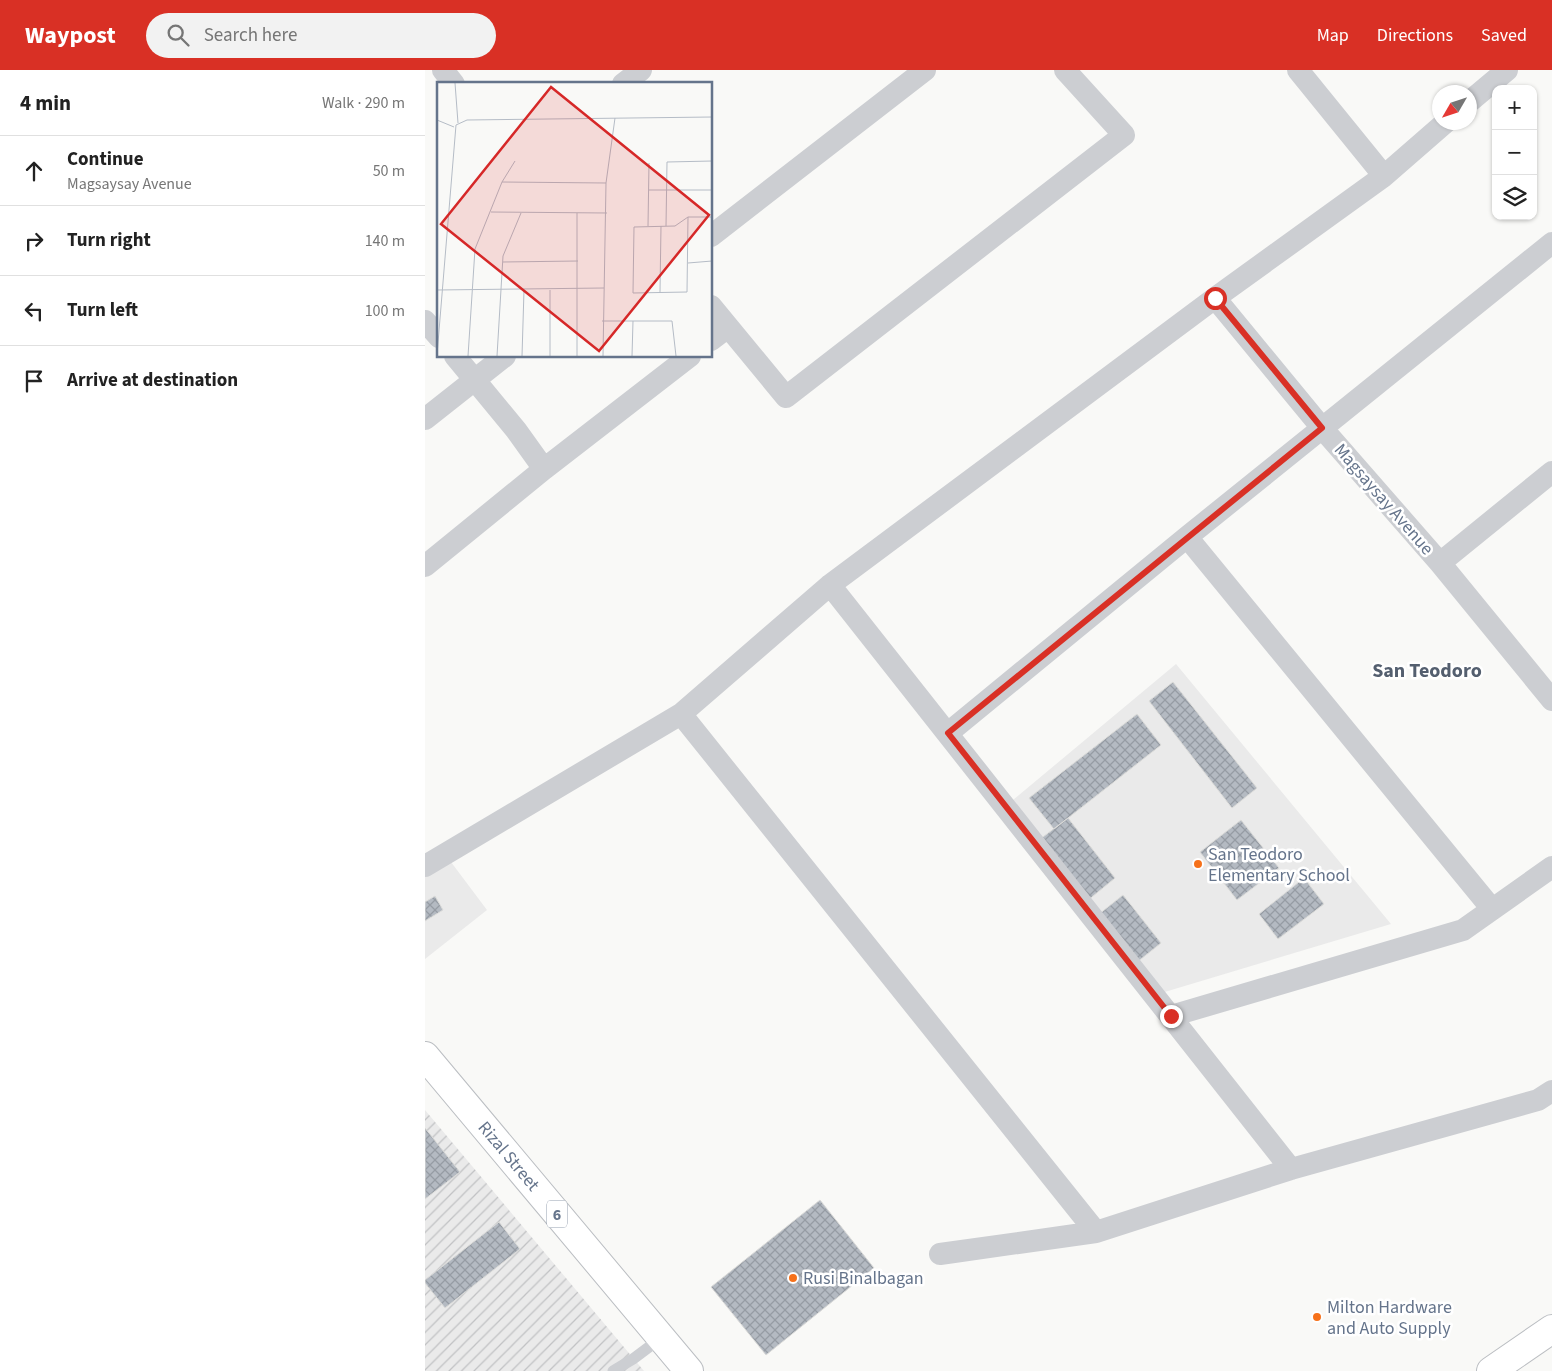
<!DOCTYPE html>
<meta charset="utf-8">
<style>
:root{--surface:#fff;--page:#f2f2f2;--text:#222;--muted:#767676;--line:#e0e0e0;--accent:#d93025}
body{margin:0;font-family:"Source Sans 3",sans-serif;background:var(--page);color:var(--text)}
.controls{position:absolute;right:15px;top:15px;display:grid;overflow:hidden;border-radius:10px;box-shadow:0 1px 4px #0004}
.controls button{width:45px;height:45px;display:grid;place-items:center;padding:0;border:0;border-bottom:1px solid var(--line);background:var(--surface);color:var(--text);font:25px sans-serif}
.compass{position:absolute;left:1007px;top:15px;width:45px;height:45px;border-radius:50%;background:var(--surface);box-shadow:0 1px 4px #0004;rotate:231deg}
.stop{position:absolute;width:15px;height:15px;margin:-11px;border:4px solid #d93025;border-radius:50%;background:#fff}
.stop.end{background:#d93025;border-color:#fff;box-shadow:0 1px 5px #0008}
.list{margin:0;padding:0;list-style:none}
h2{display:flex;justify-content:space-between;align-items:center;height:65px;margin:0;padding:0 20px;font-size:21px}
h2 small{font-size:16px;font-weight:400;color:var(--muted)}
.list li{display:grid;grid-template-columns:32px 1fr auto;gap:15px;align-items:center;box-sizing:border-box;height:70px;padding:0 20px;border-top:1px solid var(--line)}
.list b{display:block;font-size:19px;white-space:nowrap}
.list p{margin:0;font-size:16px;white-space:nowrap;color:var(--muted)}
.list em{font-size:16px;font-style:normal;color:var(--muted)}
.icon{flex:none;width:28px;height:28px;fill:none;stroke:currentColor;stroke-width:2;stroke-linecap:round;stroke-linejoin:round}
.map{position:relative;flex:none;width:1127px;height:1301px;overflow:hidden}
header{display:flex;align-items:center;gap:30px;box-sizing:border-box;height:70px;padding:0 25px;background:var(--accent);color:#fff}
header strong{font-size:24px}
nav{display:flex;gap:28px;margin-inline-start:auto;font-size:18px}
.search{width:350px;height:45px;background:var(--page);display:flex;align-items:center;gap:12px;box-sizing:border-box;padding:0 18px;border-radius:28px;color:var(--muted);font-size:19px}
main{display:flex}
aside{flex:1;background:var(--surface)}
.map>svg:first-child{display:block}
</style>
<header>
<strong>Waypost</strong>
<div class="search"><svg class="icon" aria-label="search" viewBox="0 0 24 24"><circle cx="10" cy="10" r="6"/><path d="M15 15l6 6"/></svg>Search here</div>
<nav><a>Map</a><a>Directions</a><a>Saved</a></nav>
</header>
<main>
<aside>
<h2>4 min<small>Walk · 290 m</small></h2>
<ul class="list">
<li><svg class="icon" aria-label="ahead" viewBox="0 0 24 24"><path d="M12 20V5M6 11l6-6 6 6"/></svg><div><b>Continue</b><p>Magsaysay Avenue</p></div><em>50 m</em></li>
<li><svg class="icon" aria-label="right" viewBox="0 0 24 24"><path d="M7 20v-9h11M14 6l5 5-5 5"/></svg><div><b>Turn right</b></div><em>140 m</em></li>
<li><svg class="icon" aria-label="left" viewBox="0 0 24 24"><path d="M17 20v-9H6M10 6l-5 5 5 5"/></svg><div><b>Turn left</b></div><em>100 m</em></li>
<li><svg class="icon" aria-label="arrive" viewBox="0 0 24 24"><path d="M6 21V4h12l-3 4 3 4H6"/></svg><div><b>Arrive at destination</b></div></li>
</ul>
</aside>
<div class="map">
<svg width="1127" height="1301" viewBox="0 0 1127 1301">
<defs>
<pattern id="industrial-furrows" width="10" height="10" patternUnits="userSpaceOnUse" patternTransform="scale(1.25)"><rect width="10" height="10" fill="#eaeaea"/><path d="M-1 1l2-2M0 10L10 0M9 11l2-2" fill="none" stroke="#c1c2c4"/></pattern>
<pattern id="building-cross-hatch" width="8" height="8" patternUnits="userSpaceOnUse" patternTransform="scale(1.25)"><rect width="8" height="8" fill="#b4bac2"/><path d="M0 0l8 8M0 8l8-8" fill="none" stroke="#969ca4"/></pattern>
</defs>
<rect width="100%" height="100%" fill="#f9f9f7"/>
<path fill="#eaeaea" d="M751,594L966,854L733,924L582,735Z
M26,792L62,840L0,889V806Z"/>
<path fill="url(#industrial-furrows)" d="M0,1040L219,1301H0Z"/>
<path fill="url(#building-cross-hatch)" stroke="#dbdbd9" d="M748,612L832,718L807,738L724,631Z
M712,644L736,675L629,759L604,728Z
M643,748L690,808L662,831L614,770Z
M816,750L854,798L812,830L775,782Z
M879,808L899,834L853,869L834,844Z
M698,825L736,873L711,893L673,845Z
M10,826L18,840L0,851V832Z
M0,1058L35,1102L0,1129Z
M395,1130L449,1198L341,1285L286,1217Z
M74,1152L95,1179L20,1238L0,1213V1210Z"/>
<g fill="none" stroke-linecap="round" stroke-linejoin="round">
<g stroke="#bbbec2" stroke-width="30">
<path id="trunk" d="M0,986L264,1301
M1066,1301L1127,1259"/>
</g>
<path stroke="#ccced2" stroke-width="11" d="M188,1301L208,1289L236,1268"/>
<path stroke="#ccced2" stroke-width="22" d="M18,0L29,14
M873,0L959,106
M198,14L216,0
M1044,32L1082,0
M286,166L500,0
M790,228L897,358L1015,493L1127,630
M286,236L361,327L699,65L640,0
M0,251L14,267
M286,270L303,257
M30,286L91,360L119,399
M0,349L80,286
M762,467L1067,839
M1015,493L1127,402
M0,496L119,399L265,286
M405,515L866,1099
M256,644L671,1162L866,1099L1113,1030L1127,1021
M523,663L762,467L1127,173
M0,796L256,644L405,515L790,228L959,106L1021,52
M746,946L1038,860L1127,797
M515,1184L671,1162"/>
<use href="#trunk" stroke="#fff" stroke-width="28"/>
</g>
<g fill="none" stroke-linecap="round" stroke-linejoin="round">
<path stroke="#d93025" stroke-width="6" d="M746,946L523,663L897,358L790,228"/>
</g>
<g fill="#f6711a" stroke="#fff" stroke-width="2">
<circle cx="773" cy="794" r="5"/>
<circle cx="368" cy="1208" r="5"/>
<circle cx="892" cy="1247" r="5"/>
</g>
<g text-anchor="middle" stroke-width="5" stroke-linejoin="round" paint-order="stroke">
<rect fill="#fff" stroke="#939eae" stroke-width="1" x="122" y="1130.5" width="20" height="27" rx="4"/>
<g font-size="16" font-weight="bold" fill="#65748b">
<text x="132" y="1150">6</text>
</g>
<g font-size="18" fill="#65748b" stroke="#fff">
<text transform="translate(959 429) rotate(49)" y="6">Magsaysay Avenue</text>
<text transform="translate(84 1086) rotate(50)" y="6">Rizal Street</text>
</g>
<g font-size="18" fill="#65748b" stroke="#fff" text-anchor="start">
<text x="783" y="790">San Teodoro<tspan x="783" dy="21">Elementary School</tspan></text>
<text x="378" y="1214">Rusi Binalbagan</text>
<text x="902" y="1243">Milton Hardware<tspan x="902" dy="21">and Auto Supply</tspan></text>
</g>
<g font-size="20" font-weight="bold" fill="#545f6f" stroke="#fff">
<text x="1002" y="607">San Teodoro</text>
</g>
</g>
<g transform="translate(12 12)">
<rect width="275" height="275" fill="#f9f9f7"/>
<path fill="none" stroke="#b5bcc6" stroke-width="1" d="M18,1L21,41M0,38L17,45M65,100L78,79M212,108H275M54,130L170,131M251,135L250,210L196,211L197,145L238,144L251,135H275M211,144L212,81M229,144L230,80L275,79M66,180L141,179M251,181L275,179M0,208L167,206M113,208V274M223,210L224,144M165,239H235L239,274M0,273L19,43L30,38L275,35M31,274L38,167L65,100L169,101M60,274L66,174L84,131M85,274L87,208M140,274V131M166,274L169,101L178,36M195,274L196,239"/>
<path fill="#d62828" fill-opacity="0.15" stroke="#d62828" stroke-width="2.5" d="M114,5L272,133L162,269L4,142Z"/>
<rect width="275" height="275" fill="none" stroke="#65748b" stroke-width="2.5"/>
</g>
</svg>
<div class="controls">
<button>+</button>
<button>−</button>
<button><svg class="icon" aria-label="layers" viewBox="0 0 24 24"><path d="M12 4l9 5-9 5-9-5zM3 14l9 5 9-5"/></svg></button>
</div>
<svg class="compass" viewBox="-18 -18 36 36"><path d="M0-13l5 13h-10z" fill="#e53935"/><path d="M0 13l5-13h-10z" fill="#767676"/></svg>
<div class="stop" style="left:790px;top:228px"></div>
<div class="stop end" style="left:746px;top:946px"></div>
</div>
</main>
